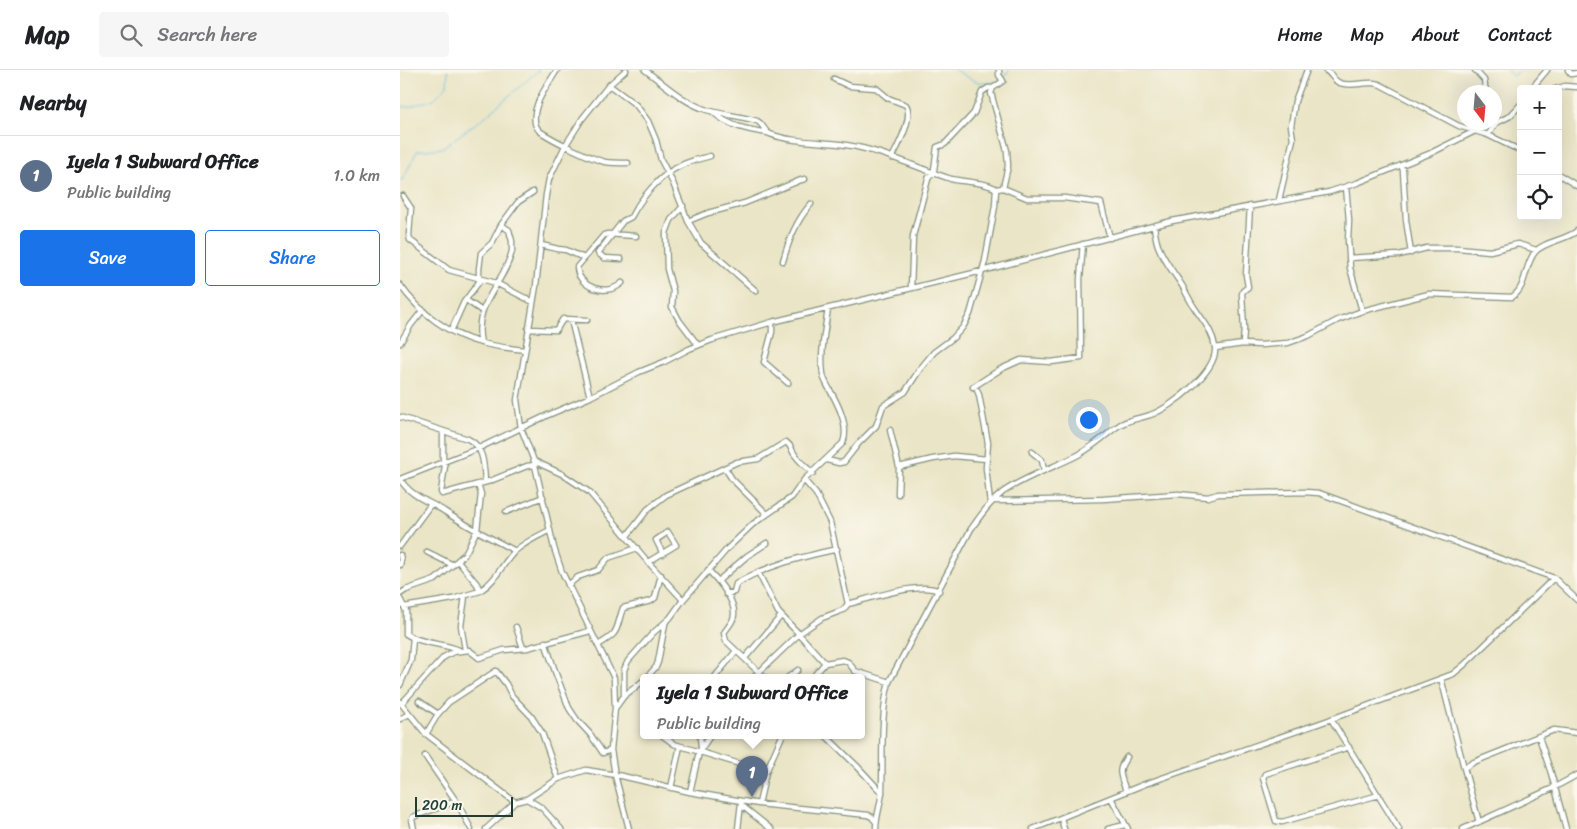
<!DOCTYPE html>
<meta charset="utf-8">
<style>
:root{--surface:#fff;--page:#f6f6f6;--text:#202124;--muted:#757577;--line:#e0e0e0;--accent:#1a73e8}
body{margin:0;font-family:Sriracha,sans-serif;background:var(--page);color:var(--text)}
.controls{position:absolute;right:15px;top:15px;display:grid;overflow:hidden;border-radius:5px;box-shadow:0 5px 20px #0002}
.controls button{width:45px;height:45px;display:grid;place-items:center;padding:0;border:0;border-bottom:1px solid var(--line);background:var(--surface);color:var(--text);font:25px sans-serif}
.compass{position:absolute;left:1057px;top:15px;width:45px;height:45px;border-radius:50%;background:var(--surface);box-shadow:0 5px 20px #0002;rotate:164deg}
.scale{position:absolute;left:15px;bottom:12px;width:98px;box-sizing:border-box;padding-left:5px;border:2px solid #1f3d34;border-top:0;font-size:14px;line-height:18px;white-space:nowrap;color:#1f3d34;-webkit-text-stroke:4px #fbf7ec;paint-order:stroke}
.you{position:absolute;left:688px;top:349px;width:18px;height:18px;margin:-12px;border:4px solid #fff;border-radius:50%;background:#1a73e8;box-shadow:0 0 0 8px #1a73e833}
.badge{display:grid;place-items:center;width:32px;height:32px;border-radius:50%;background:var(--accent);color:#fff;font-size:16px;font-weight:700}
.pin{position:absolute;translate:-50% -41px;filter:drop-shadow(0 1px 2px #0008)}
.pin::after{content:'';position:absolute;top:26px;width:18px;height:15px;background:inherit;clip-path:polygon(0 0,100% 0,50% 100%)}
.popup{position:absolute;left:240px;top:604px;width:225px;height:65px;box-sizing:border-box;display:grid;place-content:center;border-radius:5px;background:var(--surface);filter:drop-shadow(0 1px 4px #0005);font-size:16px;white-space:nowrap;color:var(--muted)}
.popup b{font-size:19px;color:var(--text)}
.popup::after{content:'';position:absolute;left:50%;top:100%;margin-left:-10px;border:10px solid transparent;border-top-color:var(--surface)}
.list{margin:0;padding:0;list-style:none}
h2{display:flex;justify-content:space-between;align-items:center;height:65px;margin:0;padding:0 20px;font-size:21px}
h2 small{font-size:16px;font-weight:400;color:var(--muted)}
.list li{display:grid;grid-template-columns:32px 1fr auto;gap:15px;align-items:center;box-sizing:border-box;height:80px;padding:0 20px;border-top:1px solid var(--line)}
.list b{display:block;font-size:19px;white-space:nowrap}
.list p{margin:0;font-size:16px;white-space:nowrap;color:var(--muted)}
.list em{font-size:16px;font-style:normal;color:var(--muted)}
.actions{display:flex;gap:10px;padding:15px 20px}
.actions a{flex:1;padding:11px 0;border:1px solid var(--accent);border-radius:5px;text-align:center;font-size:18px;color:var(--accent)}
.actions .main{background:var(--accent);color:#fff}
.icon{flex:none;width:28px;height:28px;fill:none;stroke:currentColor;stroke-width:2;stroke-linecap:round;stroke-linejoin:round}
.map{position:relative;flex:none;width:1177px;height:759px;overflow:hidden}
header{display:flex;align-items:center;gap:30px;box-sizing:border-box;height:70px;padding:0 25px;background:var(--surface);border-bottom:1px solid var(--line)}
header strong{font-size:24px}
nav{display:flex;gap:28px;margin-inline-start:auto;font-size:18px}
.search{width:350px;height:45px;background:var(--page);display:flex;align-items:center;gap:12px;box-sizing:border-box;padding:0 18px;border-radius:5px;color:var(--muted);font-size:19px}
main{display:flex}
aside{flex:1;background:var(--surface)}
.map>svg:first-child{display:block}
</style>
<header>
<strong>Map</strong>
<div class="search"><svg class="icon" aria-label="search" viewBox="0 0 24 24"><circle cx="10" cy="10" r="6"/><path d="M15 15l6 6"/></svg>Search here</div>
<nav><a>Home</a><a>Map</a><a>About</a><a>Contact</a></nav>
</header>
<main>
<aside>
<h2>Nearby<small></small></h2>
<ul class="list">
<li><span class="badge" style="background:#5c6f8a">1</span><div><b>Iyela 1 Subward Office</b><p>Public building</p></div><em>1.0 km</em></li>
</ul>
<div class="actions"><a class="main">Save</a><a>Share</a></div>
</aside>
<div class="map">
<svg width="1177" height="759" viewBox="0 0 1177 759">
<rect width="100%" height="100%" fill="#fbf7ec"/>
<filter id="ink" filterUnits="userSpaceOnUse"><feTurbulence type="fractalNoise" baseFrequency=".02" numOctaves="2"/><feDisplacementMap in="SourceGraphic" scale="10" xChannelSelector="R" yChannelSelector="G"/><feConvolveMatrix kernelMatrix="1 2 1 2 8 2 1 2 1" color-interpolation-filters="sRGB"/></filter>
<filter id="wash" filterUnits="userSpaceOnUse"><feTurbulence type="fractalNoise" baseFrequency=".0096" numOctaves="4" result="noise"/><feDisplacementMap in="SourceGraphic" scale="20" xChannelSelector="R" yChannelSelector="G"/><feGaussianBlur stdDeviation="1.12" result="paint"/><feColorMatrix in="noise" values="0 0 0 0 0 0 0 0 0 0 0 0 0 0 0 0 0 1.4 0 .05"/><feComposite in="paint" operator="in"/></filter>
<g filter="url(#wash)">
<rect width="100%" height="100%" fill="#eae5c6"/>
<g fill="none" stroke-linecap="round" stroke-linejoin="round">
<path stroke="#64bce1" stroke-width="1" d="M555,0C571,9 581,18 600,10
M1107,0L1112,6L1121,0
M603,8L609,0
M0,36L8,37L34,29L47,16L48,0
M0,110L3,109L17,81L42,78L82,49L139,0"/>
</g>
</g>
<g filter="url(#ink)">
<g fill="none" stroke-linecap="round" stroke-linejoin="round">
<g stroke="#84917d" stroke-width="7">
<path id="minor" d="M157,0C148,15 132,34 135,53C136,57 138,60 141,62C155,71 189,88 205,92C212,93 220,93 228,93
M226,0L209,15L182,49L165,76L149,109L146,125L136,216L117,330L121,358L134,391L154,478L162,502L214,608L215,638L211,680L215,705L229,759
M245,0C264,14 284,33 307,40C324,45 341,46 357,51C364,54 363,61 370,64C394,73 421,71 446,75C481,80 517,98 551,109C563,112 587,112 596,119L595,136L585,191L570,244L563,257L553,268L534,282L520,299L505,322L483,336L476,356L458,374L444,392L439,393L427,390
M599,0V5L603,11L593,18L591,23L607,81L608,96L603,118
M925,0C932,3 933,11 940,13C953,18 966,10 979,14L1059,56L1088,65L1121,81
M1075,0L1084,10L1086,22
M1168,0L1171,4L1177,3
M434,9L449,16L476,18L488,28L506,35C514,47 498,76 492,88
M209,15L236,35L248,51L256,70L261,90L273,113L288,151L301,173L356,221
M1131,19L1147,0
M1155,19L1165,16L1177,17
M313,42C328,56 348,60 368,63
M1088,65L1096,53L1110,46L1121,34
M1001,95L1003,100L1006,150L1011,183
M1158,104L1177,116
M946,117L949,150L948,170L950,198L962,241
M596,119L603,118L627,128H664L701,133L710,168
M3,126L11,138L9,165L10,170L49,200L96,213L133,232
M879,130L893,69L891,56L895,31L907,0
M283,136L271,150L266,163L267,199L273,221L272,237L279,250L298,275
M288,151L308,143L345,133L401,110L405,109
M141,175L158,179L166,180L184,188
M949,188L999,185L1027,178H1058L1090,181L1118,174L1136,180
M221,189L204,188L198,183L223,151L231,147C241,128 260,105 280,96C289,91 300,89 310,86
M383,191C389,170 396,151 411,134
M222,213C207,227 178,218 177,197L204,165L208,164L236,166
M0,215C19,242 49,265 82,273C96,277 110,278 124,280
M511,218L513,166L528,109L534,100L537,77L545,74L574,43L582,22L588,18H593
M66,230L82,241
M171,250L190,327
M372,252V262L364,292L388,313
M128,259L156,260L163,249L187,250
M51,261L64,232L79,212V199L81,183L92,173L101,155L118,132L133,122
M0,273L11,255L23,240
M81,273C72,234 104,215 112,181V171L109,160L101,155
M843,274L844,259L842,224L843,221L848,217L846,205L850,136
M815,278L843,274L861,275L888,273L908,266L938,250L962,241L1029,224L1112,227C1127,218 1124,195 1135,182C1143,172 1166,170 1177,161
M573,317L601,299L621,290L651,292L681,288L680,209L683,174
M577,320L579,325L588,373L586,398L590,433
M0,347L68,369C84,376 84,396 85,412
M490,360L499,397L498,424
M43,361V392L45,396L41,422L42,424L90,411L127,396L135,395
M632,382L642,390L644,400
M134,391L162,404L189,422L248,492L283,530
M499,397L533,389L554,386L587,389
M325,398L332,409L367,444
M0,409L79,378L148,345L188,328L239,302L264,292L289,279L312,270L372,252L582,201L772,151L929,122L957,113L1031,83L1075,61L1084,52
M0,409C10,426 28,431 44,441C66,456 91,468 115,481
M593,431L703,429L778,424L808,427L818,424L905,422L919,423L1154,508L1177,530
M106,442L143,427
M227,466L248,439L266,425L337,392L358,389L386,372C392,376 391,380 395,385C400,392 407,398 413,403
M0,476L31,434
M27,482L53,495
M0,485L1,490L0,495
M248,492L276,475L268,462L256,470L263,484
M308,500C318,510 339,534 333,549C331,554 327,558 324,563L326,571L365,608
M358,502L378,542L399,564L422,548L443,540L448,534L430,452L416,424L404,410
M318,511L347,486L367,473
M168,515L178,507L198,500L208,488L237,478
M81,520C96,511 102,494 115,481C125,472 138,466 150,460
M0,524L6,520L35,510L65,484L77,460L81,424L78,414
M326,524L334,522L336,514C367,495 402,487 437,479
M65,526L61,556L65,579
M0,529L6,541V564C21,574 42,573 59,580
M448,534C469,529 519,511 539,521
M4,537L53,529L80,521L77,514L58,491
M116,557L123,578
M145,572L156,604L169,638L177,650L190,664L203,683L211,680
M198,575C221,562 215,560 223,538L251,531L255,528L261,505
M345,588L381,546
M425,593L443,590L448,592L455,601L489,612
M246,608L256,597L258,592L265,554
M314,608L336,581
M353,608L399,564L425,593L412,608
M387,608L398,600
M1041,608L1064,698
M0,615L11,590L13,568
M224,626V600L228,591L253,563L270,548L283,530L328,478L353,454L392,427L404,410L443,373C449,358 439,336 431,322C428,316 424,311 423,304C420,283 425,260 428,239
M19,631L38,644
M0,632L26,664L115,732L127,729L158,709L186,700L222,706L290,722L359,734L468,745L472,747L476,752
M1,634L44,587L53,582L69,580L79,588L104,580L127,578L190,561
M216,637L224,626L243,611
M0,649L9,644
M931,649L999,759
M26,664L38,644L49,632L96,601L106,614L112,626L131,646L142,663L158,709
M263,666L274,674L366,702
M300,666L301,677
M426,666L457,696L482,723
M1139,667L1151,703L1166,759
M949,677L865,704L863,708L876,751L882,752L979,725
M25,686L58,734L71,759
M271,718L280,676
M726,721C721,706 716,701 727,687
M290,722L299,682L310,666
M711,728L728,759
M127,729L142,738L161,759
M359,734L366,702L382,666
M341,735L371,759
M661,748L664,759
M1079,752L1064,698L1074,692L1154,660L1177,663
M14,759L12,750L13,747L56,731
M86,759L115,732
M338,759L341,733
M476,759C476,746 481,734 482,721C483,685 480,647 489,612L571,459C581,445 589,433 603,422C626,406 653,398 678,385C693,377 704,366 718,356C728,349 739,349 750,345C771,338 818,301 815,277C813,262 804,252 796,240C791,233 787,225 783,217C775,204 765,192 759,178C756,172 755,164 754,156
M633,759L745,714L926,651L1053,604L1064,595L1154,508
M708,759L725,755
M1063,759L1153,718L1177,705"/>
</g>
<use href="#minor" stroke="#fff" stroke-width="4.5"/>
</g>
</g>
</svg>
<div class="controls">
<button>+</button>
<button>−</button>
<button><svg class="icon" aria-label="locate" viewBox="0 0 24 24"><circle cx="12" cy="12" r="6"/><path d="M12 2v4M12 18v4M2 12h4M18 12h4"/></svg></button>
</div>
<svg class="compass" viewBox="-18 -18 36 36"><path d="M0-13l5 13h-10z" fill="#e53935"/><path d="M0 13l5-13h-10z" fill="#757577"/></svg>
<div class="scale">200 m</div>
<div class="you"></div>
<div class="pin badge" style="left:352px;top:727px;background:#5c6f8a">1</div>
<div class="popup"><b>Iyela 1 Subward Office</b>Public building</div>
</div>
</main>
